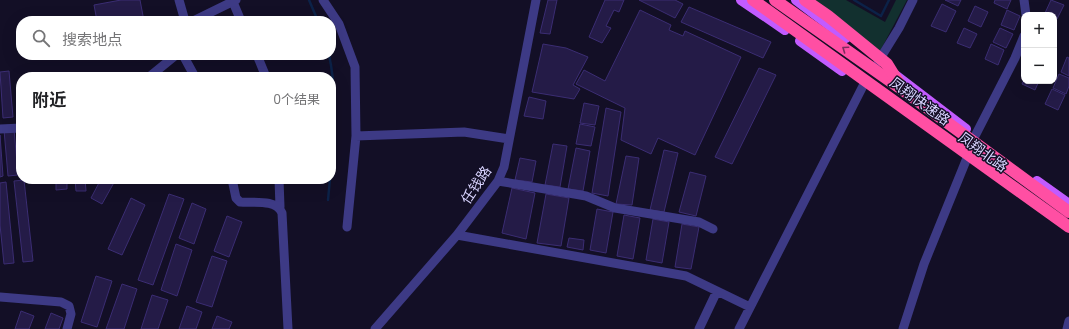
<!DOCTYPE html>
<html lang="zh">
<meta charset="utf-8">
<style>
:root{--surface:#fff;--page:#f2f2f2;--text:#202124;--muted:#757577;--line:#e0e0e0}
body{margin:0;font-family:"Exo 2","Noto Sans SC",sans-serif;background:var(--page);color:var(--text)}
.controls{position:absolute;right:12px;top:12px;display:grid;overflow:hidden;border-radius:8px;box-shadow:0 4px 16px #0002}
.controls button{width:36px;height:36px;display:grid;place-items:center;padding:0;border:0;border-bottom:1px solid var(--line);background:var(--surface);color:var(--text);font:20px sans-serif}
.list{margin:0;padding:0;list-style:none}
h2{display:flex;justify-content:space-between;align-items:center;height:52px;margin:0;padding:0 16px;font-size:17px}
h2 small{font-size:13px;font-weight:400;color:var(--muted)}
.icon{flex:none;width:22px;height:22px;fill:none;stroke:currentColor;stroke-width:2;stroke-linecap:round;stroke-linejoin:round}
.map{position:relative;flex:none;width:1069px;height:329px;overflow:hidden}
.search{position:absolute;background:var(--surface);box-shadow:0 4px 16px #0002;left:16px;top:16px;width:320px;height:44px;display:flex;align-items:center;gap:10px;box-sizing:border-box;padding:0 14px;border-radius:16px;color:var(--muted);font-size:15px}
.panel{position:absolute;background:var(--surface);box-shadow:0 4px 16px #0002;left:16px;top:72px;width:320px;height:112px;border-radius:16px}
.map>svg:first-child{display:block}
</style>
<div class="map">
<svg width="1069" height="329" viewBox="0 0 1069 329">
<rect width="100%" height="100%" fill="#130f26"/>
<path fill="#12302f" d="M812,0H846L885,22L896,0H907L880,51Z"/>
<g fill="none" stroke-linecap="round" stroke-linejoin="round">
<path stroke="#0c2248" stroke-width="2.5" d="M309,0L318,21
M854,0L881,16L889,0
M329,55C337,90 333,124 331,160
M328,200L330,179"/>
</g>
<path fill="#241b47" stroke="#3b2d73" d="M121,0H140L144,21H97L94,5Z
M548,0H557L550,34L540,33Z
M605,0H624L619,12L614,10L606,26L611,28L602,43L589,37Z
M639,0H675L683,4L675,18Z
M945,0H961L958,6Z
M995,0H1011L1007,9L994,3Z
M1051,0L1064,5L1057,19L1054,18V15L1045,13Z
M942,4L956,11L946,32L931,26Z
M975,6L988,12L981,27L968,21Z
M689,7L771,42L763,58L681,22Z
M640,10L671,25L669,30L683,36L685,31L741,57L695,155L658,138L651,154L621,140L625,108L576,84L584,70L605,81Z
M1007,10L1020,16L1014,30L1001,25Z
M964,28L977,34L970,48L957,43Z
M1000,28L1013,34L1006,48L993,42Z
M543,44L566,48L588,57L573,85L580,89L574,99L532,92Z
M991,44L1004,50L998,65L985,59Z
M1067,57L1069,58V76L1061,72Z
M759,68L776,75L732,164L715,157Z
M9,71L13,117L3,118L0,72Z
M1059,74L1069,78V86L1066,94L1053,88Z
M1024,80V81H1039L1035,90L1022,84Z
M1052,89L1065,95L1058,110L1045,104Z
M529,97L546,101L543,119L524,116Z
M584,103L599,106L595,125L580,123Z
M606,108L621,112L608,196L592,193Z
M580,124L595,127L591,146L576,144Z
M14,129L18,175L8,176L4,130Z
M0,135L3,176L0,177Z
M553,144L567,146L560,187L545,185Z
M576,148L590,151L583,191L568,189Z
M664,150L678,153L664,212L650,210Z
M626,156L639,158L632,205L616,204Z
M520,158L536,161L532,182L515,180Z
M690,172L706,176L696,216L679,212Z
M56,179H67V189L56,190Z
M75,179H85L86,191H76Z
M101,179H116L102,204L91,198Z
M24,180L33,261L23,262L14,181Z
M6,182L14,263L4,264L0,225V183Z
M512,188L535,193L526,239L502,233Z
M169,194L184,199L153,285L138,280Z
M546,194L569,198L561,246L537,243Z
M131,198L145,205L122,255L108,249Z
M192,203L206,209L194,244L179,238Z
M597,209L613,212L606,253L590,250Z
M624,215L640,218L633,259L617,256Z
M227,216L242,222L229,257L214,251Z
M653,219L669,222L662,263L646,260Z
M682,224L699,227L691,269L675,267Z
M569,238L584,240L583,250L567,247Z
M176,244L192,250L177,296L161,290Z
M212,256L227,261L212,307L196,302Z
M96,276L112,281L97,327L81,322Z
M122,284L137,289L124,329H106Z
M152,295L168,300L158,329H141Z
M187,306L202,312L196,329H179Z
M21,311L34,316L29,329H15Z
M51,313L63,318L59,329H45Z
M217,316L232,322L229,329H212Z"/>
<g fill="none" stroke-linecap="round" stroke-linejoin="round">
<path stroke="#3d3a85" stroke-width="9" d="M179,0L185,21
M323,0L339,24L355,67L356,136L347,227
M1024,0L1026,15
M233,2L241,21
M193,21L236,0
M183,55L195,77
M257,55L266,77
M878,62L899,28L913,0
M149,77L176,55
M0,129L21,128
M356,136L464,132L509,139
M975,136L1015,58L1024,36
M232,179L236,198L240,202C254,203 276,199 282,213L288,329
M279,179L280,207
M498,181L586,196L615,208L699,222L713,229
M457,235L686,276L750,307
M0,297L61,302L69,306L71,314L67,329
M375,329L457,235L498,181L504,167L536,0
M699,329L717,291
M739,329L863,86
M903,329L924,264L967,158
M1067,329L1069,321"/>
<path stroke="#c25bff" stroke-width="10" d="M741,0L785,30
M796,0L846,38
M800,41L842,71
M894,74L966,129
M1037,181L1069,204"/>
<path stroke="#ff4fa3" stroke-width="12" d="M753,0L1069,227
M775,0L903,90L1069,212"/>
<path stroke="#ff4fa3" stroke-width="12" d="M805,0L828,16L887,64L903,90"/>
</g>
<defs><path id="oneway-chevron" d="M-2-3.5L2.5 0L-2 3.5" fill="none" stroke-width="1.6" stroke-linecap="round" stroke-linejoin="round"/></defs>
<use stroke="#7d2c5e" href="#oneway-chevron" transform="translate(845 49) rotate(-145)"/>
<g text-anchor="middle" stroke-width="3" stroke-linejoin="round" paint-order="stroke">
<g font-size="14" fill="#d9d4ff" stroke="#130f26">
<text transform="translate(920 101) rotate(36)" y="5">凤翔快速路</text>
<text transform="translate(983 152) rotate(36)" y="5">凤翔北路</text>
<text transform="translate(476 185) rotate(-56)" y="5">任钱路</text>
</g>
</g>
</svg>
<div class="controls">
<button>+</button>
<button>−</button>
</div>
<div class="search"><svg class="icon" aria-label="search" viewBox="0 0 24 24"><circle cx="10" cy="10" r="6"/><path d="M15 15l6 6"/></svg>搜索地点</div>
<section class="panel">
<h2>附近<small>0个结果</small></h2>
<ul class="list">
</ul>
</section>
</div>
